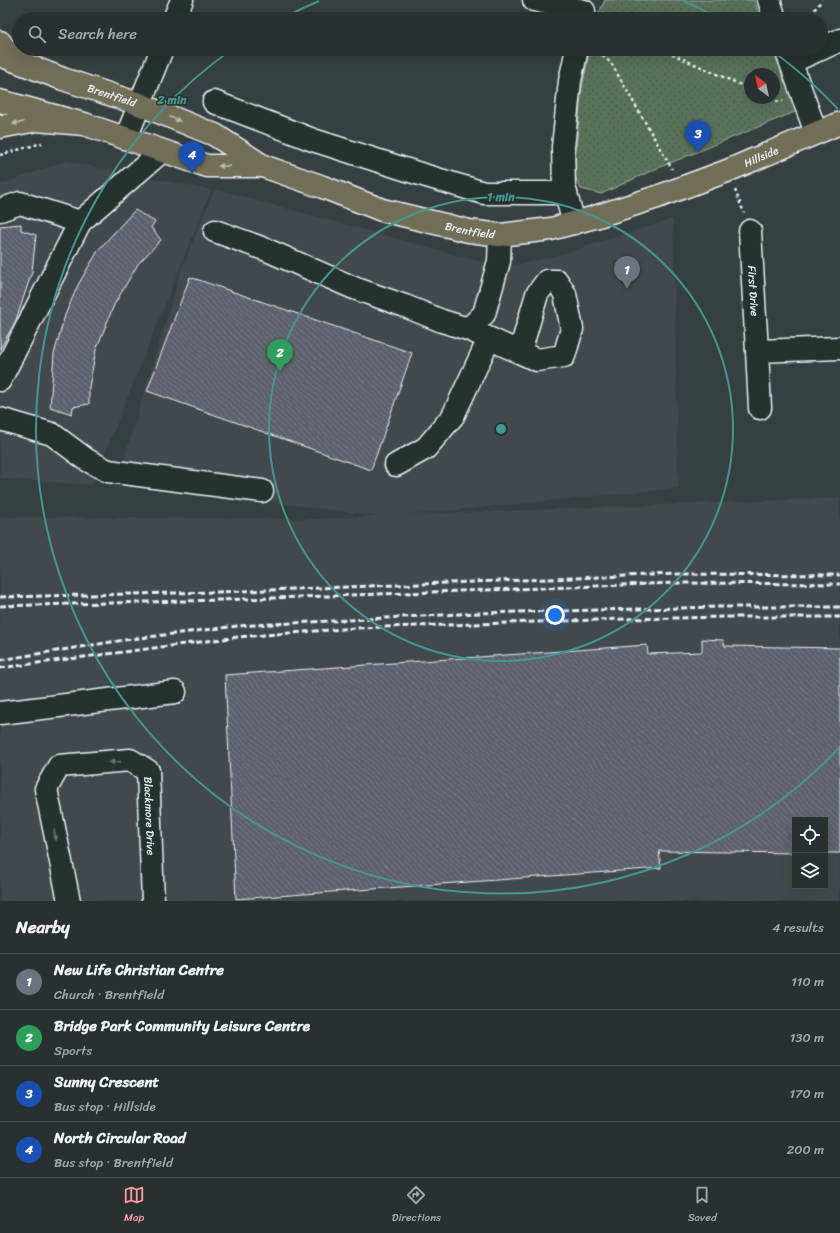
<!DOCTYPE html>
<meta charset="utf-8">
<style>
:root{--surface:#293030;--page:#313838;--text:#f1f3f6;--muted:#a5a9ab;--line:#454b4c;--accent:#ff9aa2}
body{margin:0;font-family:Sriracha,sans-serif;background:var(--page);color:var(--text)}
.controls{position:absolute;right:12px;bottom:12px;display:grid;overflow:hidden;border-radius:0px;box-shadow:0 4px 16px #0002}
.controls button{width:36px;height:36px;display:grid;place-items:center;padding:0;border:0;border-bottom:1px solid var(--line);background:var(--surface);color:var(--text);font:20px sans-serif}
.compass{position:absolute;left:744px;top:68px;width:36px;height:36px;border-radius:50%;background:var(--surface);box-shadow:0 4px 16px #0002;rotate:327deg}
.you{position:absolute;left:555px;top:615px;width:14px;height:14px;margin:-10px;border:3px solid #fff;border-radius:50%;background:#1a73e8;box-shadow:0 0 0 6px #1a73e833}
.badge{display:grid;place-items:center;width:26px;height:26px;border-radius:50%;background:var(--accent);color:#fff;font-size:13px;font-weight:700}
.pin{position:absolute;translate:-50% -33px;filter:drop-shadow(0 1px 2px #0008)}
.pin::after{content:'';position:absolute;top:21px;width:14px;height:12px;background:inherit;clip-path:polygon(0 0,100% 0,50% 100%)}
.list{margin:0;padding:0;list-style:none}
h2{display:flex;justify-content:space-between;align-items:center;height:52px;margin:0;padding:0 16px;font-size:17px}
h2 small{font-size:13px;font-weight:400;color:var(--muted)}
.list li{display:grid;grid-template-columns:26px 1fr auto;gap:12px;align-items:center;box-sizing:border-box;height:56px;padding:0 16px;border-top:1px solid var(--line)}
.list b{display:block;font-size:15px;white-space:nowrap}
.list p{margin:0;font-size:13px;white-space:nowrap;color:var(--muted)}
.list em{font-size:13px;font-style:normal;color:var(--muted)}
.icon{flex:none;width:22px;height:22px;fill:none;stroke:currentColor;stroke-width:2;stroke-linecap:round;stroke-linejoin:round}
.map{position:relative;flex:none;width:840px;height:901px;overflow:hidden}
.search{position:absolute;background:var(--surface);box-shadow:0 4px 16px #0002;left:12px;right:12px;top:12px;height:44px;display:flex;align-items:center;gap:10px;box-sizing:border-box;padding:0 14px;border-radius:22px;color:var(--muted);font-size:15px}
.sheet{height:276px;background:var(--surface)}
nav{display:flex;justify-content:space-around;align-items:center;box-sizing:border-box;height:56px;border-top:1px solid var(--line);background:var(--surface);font-size:11px;color:var(--muted)}
nav a{display:grid;justify-items:center;gap:2px}
nav .on{color:var(--accent)}
.map>svg:first-child{display:block}
</style>
<div class="map">
<svg width="840" height="901" viewBox="0 0 840 901">
<defs>
<pattern id="park-dots" width="8" height="8" patternUnits="userSpaceOnUse"><rect width="8" height="8" fill="#597358"/><path d="M2 2h.1M6 6h.1" fill="none" stroke="#4f5b50" stroke-width="1.8" stroke-linecap="round"/></pattern>
<pattern id="building-back-hatch" width="6" height="6" patternUnits="userSpaceOnUse"><rect width="6" height="6" fill="#5e606d"/><path d="M-1 5l2 2M0 0l6 6M5-1l2 2" fill="none" stroke="#757783"/></pattern>
</defs>
<rect width="100%" height="100%" fill="#374040"/>
<filter id="ink" filterUnits="userSpaceOnUse"><feTurbulence type="fractalNoise" baseFrequency=".025" numOctaves="2"/><feDisplacementMap in="SourceGraphic" scale="8" xChannelSelector="R" yChannelSelector="G"/><feConvolveMatrix kernelMatrix="1 2 1 2 8 2 1 2 1" color-interpolation-filters="sRGB"/></filter>
<g filter="url(#ink)">
<path fill="#434a4e" fill-rule="evenodd" d="M65,161L211,190L92,485L0,478V185Z
M215,189L478,261L518,265L562,254L673,219L678,488L404,515L840,498V901H0V517L316,519L379,516L117,482L181,271ZM795,820H825V886H795Z"/>
<path fill="url(#park-dots)" stroke="#a0b2a8" fill-rule="evenodd" d="M605,0H754L761,19H596Z
M590,49H773L797,111L653,170L601,194L581,189L574,174L581,93ZM750,74H774V98H750Z"/>
<path fill="url(#building-back-hatch)" stroke="#e8f1f8" d="M135,210L155,222L151,227L161,240L138,264L114,305L96,350L89,387V404L73,407L72,414L50,407L54,354L65,315L78,285L99,249Z
M21,224V230L36,235L32,272L16,320L0,349V226Z
M190,277L412,353L371,470L147,391Z
M702,639L723,640L725,646L840,648V853H825V820H795V853L659,851L661,868L236,899L225,675L647,645L648,654L702,652Z"/>
<g fill="none" stroke-linecap="round" stroke-linejoin="round">
<g stroke="#e8f1f8" stroke-width="25">
<g id="minor">
<path d="M534,0L584,11"/>
<path d="M769,0L775,19"/>
<path d="M174,19L182,0"/>
<path d="M786,49L816,133"/>
<path d="M821,49L840,40"/>
<path d="M791,62L820,49"/>
<path d="M214,102L313,140L420,174L484,193H566"/>
<path d="M126,138L162,49"/>
<path d="M0,210L20,203L80,222"/>
<path d="M574,223L564,187L563,147L570,81L577,49"/>
<path d="M215,231L267,250L354,288L405,306L442,321L468,329L484,314L499,261L500,235"/>
<path id="s1" d="M750,231L757,351L840,348"/>
<path d="M468,329L537,360L564,356L572,329L565,294L557,281H547L537,294L520,352"/>
<path d="M757,351L760,408"/>
<path d="M0,380L80,222L162,151"/>
<path d="M0,419L52,434L87,460L108,471L262,491"/>
<path d="M396,465L426,448L453,416L489,339"/>
<path d="M0,713L175,692"/>
<path id="s2" d="M69,901L46,789L59,766L130,760L148,771L153,901"/>
</g>
</g>
<g stroke="#e8f1f8" stroke-width="25">
<g id="major">
<path id="s3" d="M0,55L63,79L139,104L215,135L263,166L323,187L382,210L469,231L500,235L551,229L595,217L657,197L727,171L840,123"/>
<path d="M0,101L84,124L207,166H263"/>
</g>
</g>
<g stroke="#e8f1f8" stroke-width="25">
<path id="highway" d="M0,42L13,60
M0,127L37,120L84,124"/>
</g>
<path stroke="#e8f1f8" stroke-width="2.5" stroke-dasharray="3 3" stroke-linecap="butt" d="M603,14L610,19
M807,19L822,0
M661,49L750,89
M598,52L611,63L672,169
M771,98L779,102L783,101
M0,155L42,143
M735,190L744,213"/>
<use href="#minor" stroke="#26332d" stroke-width="22"/>
<use href="#major" stroke="#726e59" stroke-width="22"/>
<use href="#highway" stroke="#726e59" stroke-width="22"/>
<path stroke="#e8f1f8" stroke-width="3" stroke-dasharray="6 3" stroke-linecap="butt" d="M0,597L218,592L676,574L840,575
M0,606L219,600L676,583L840,584
M0,660L124,640L237,626L478,613L720,607H840
M0,668L238,637L356,628L626,619L726,617H840"/>
</g>
<defs><path id="oneway-solid" d="M-6-.8H1V-3.2L6.5 0L1 3.2V.8H-6Z"/></defs>
<g fill="#b9bdb8">
<use href="#oneway-solid" transform="translate(175 119) rotate(22)"/>
<use href="#oneway-solid" transform="translate(18 123) rotate(169)"/>
<use href="#oneway-solid" transform="translate(224 166) rotate(-179)"/>
</g>
<g fill="#6a7674">
<use href="#oneway-solid" transform="translate(115 762) rotate(176)"/>
<use href="#oneway-solid" transform="translate(55 835) rotate(79)"/>
</g>
</g>
<g fill="none" stroke="#459590" stroke-width="2">
<circle cx="501" cy="429" r="232"/>
<path d="M838 749A465 465 0 1 1 231 50M283 18A465 465 0 0 1 319 1M683 1A465 465 0 0 1 719 18M771 50A465 465 0 0 1 838 109"/>
</g>
<g text-anchor="middle" stroke-width="3" stroke-linejoin="round" paint-order="stroke">
<g font-size="11" fill="#e8f1f8" stroke="#26332d">
<text dy="4" stroke="none"><textPath href="#s3" startOffset="119">Brentfield</textPath></text>
<text dy="4" stroke="none"><textPath href="#s3" startOffset="808">Hillside</textPath></text>
<text dy="4" stroke="none"><textPath href="#s3" startOffset="504">Brentfield</textPath></text>
<text dy="4" stroke="none"><textPath href="#s1" startOffset="60">First Drive</textPath></text>
<text dy="4" stroke="none"><textPath href="#s2" startOffset="278">Blackmore Drive</textPath></text>
</g>
</g>
<circle cx="501" cy="429" r="6" fill="#459590" stroke="#26332d" stroke-width="2"/>
<g font-size="12" text-anchor="middle" font-weight="bold" fill="#459590" stroke="#26332d" stroke-width="3" stroke-linejoin="round" paint-order="stroke">
<text x="172" y="104">2 min</text>
<text x="501" y="201">1 min</text>
</g>
</svg>
<div class="controls">
<button><svg class="icon" aria-label="locate" viewBox="0 0 24 24"><circle cx="12" cy="12" r="6"/><path d="M12 2v4M12 18v4M2 12h4M18 12h4"/></svg></button>
<button><svg class="icon" aria-label="layers" viewBox="0 0 24 24"><path d="M12 4l9 5-9 5-9-5zM3 14l9 5 9-5"/></svg></button>
</div>
<svg class="compass" viewBox="-18 -18 36 36"><path d="M0-13l5 13h-10z" fill="#e53935"/><path d="M0 13l5-13h-10z" fill="#a5a9ab"/></svg>
<div class="you"></div>
<div class="pin badge" style="left:627px;top:289px;background:#6b7280">1</div>
<div class="pin badge" style="left:280px;top:372px;background:#2e9e5b">2</div>
<div class="pin badge" style="left:698px;top:153px;background:#1a4fb4">3</div>
<div class="pin badge" style="left:192px;top:174px;background:#1a4fb4">4</div>
<div class="search"><svg class="icon" aria-label="search" viewBox="0 0 24 24"><circle cx="10" cy="10" r="6"/><path d="M15 15l6 6"/></svg>Search here</div>
</div>
<section class="sheet">
<h2>Nearby<small>4 results</small></h2>
<ul class="list">
<li><span class="badge" style="background:#6b7280">1</span><div><b>New Life Christian Centre</b><p>Church · Brentfield</p></div><em>110 m</em></li>
<li><span class="badge" style="background:#2e9e5b">2</span><div><b>Bridge Park Community Leisure Centre</b><p>Sports</p></div><em>130 m</em></li>
<li><span class="badge" style="background:#1a4fb4">3</span><div><b>Sunny Crescent</b><p>Bus stop · Hillside</p></div><em>170 m</em></li>
<li><span class="badge" style="background:#1a4fb4">4</span><div><b>North Circular Road</b><p>Bus stop · Brentfield</p></div><em>200 m</em></li>
</ul>
</section>
<nav>
<a class="on"><svg class="icon" aria-label="map" viewBox="0 0 24 24"><path d="M3 6l6-2 6 2 6-2v14l-6 2-6-2-6 2zM9 4v14M15 6v14"/></svg>Map</a>
<a><svg class="icon" aria-label="directions" viewBox="0 0 24 24"><path d="M12 3l9 9-9 9-9-9zM9 14v-3h6M13 9l2 2-2 2"/></svg>Directions</a>
<a><svg class="icon" aria-label="saved" viewBox="0 0 24 24"><path d="M7 4h10v16l-5-4-5 4z"/></svg>Saved</a>
</nav>
